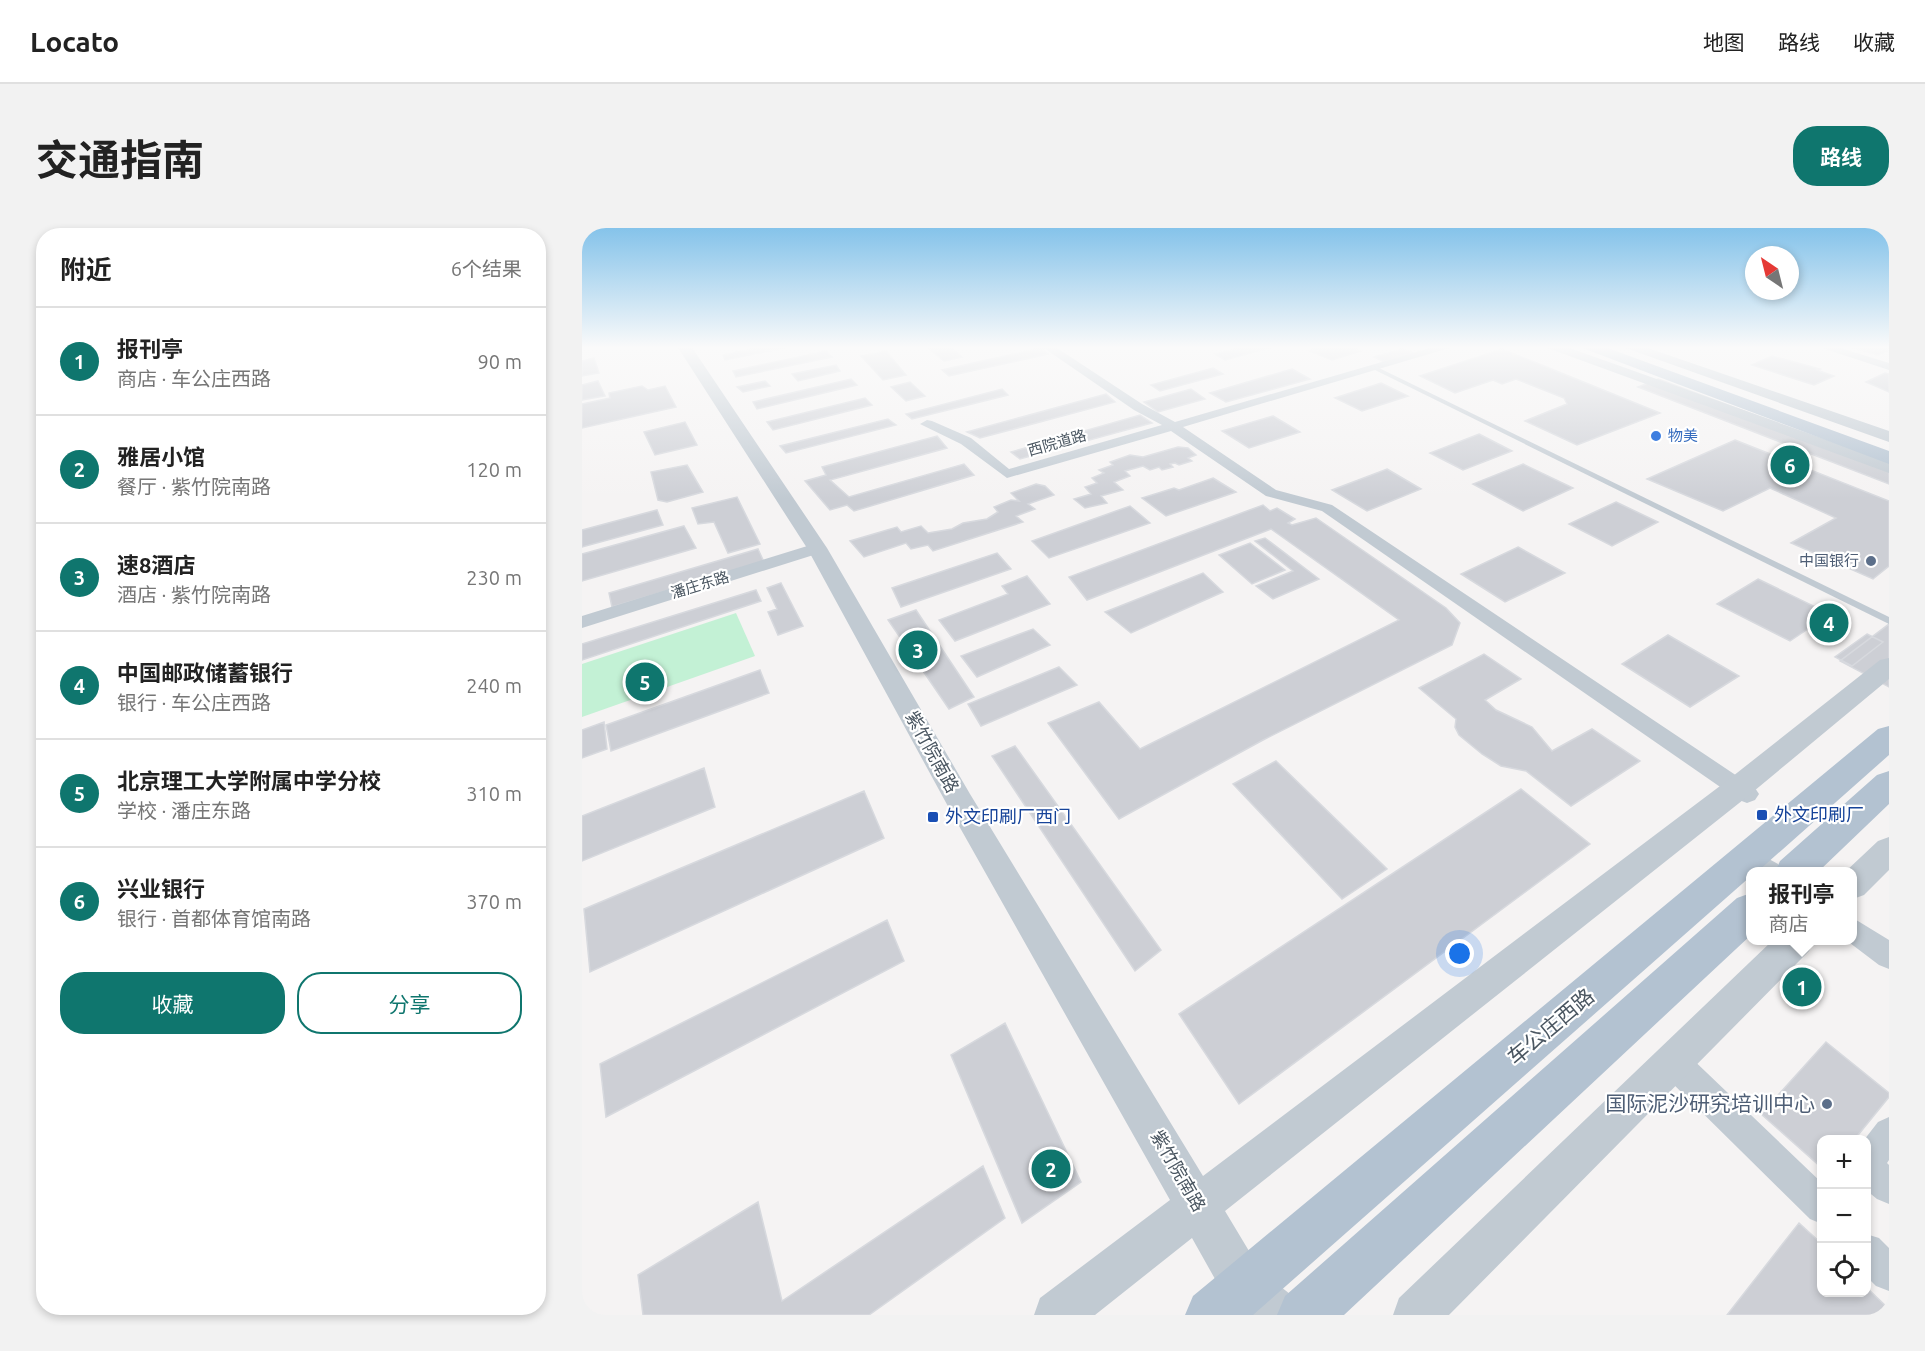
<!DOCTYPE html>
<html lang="zh">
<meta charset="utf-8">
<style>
:root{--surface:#fff;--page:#f2f2f2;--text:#222;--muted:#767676;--line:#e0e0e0;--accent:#0f766e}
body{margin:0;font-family:Ubuntu,"Noto Sans SC",sans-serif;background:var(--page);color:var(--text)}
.controls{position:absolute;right:18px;bottom:18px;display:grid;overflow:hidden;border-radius:12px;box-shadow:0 3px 9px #0003}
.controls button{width:54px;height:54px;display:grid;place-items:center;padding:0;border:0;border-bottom:2px solid var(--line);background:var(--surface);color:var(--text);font:30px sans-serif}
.compass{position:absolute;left:1163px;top:18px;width:54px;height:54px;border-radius:50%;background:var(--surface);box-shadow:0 3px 9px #0003;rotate:325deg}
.you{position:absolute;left:878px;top:726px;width:21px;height:21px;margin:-15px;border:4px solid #fff;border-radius:50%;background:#1a73e8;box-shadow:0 0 0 9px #1a73e833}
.badge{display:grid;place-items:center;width:39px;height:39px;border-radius:50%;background:var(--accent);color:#fff;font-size:20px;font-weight:700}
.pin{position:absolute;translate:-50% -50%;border:3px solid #fff;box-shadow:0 2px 6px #0006}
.popup{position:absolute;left:1164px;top:639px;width:111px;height:78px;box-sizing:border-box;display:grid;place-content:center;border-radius:12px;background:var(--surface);filter:drop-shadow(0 2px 4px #0005);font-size:20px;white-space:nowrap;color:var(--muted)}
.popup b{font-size:22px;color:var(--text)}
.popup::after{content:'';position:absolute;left:50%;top:100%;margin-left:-12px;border:12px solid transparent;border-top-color:var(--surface)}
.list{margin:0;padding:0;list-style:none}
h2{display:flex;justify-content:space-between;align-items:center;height:78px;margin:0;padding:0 24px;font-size:26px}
h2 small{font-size:20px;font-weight:400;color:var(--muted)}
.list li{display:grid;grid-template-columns:39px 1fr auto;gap:18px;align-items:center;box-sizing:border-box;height:108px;padding:0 24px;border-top:2px solid var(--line)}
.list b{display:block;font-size:22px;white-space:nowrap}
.list p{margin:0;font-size:20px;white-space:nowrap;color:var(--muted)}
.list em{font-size:20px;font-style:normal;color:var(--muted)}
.actions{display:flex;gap:12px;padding:18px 24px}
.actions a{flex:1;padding:14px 0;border:2px solid var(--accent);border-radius:24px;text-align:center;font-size:21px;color:var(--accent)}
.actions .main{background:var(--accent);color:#fff}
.icon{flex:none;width:33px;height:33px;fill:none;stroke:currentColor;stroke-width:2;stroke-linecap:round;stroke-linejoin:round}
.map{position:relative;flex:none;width:1307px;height:1087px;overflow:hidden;border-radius:24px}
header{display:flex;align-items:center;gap:36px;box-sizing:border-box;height:84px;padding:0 30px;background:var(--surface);border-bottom:2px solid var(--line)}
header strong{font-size:28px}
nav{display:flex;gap:33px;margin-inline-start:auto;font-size:21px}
.intro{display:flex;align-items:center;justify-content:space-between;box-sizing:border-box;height:144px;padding:0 36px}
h1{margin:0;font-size:42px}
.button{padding:15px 27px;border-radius:24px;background:var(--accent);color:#fff;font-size:21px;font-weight:700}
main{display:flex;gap:36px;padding:0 36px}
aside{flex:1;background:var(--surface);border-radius:24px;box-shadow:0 3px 9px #0003}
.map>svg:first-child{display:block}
</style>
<header>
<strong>Locato</strong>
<nav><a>地图</a><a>路线</a><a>收藏</a></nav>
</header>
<div class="intro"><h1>交通指南</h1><a class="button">路线</a></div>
<main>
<aside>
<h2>附近<small>6个结果</small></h2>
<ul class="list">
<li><span class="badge">1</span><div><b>报刊亭</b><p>商店 · 车公庄西路</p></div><em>90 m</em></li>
<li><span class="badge">2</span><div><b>雅居小馆</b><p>餐厅 · 紫竹院南路</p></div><em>120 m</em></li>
<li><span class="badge">3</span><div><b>速8酒店</b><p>酒店 · 紫竹院南路</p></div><em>230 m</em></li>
<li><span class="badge">4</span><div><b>中国邮政储蓄银行</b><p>银行 · 车公庄西路</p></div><em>240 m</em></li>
<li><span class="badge">5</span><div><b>北京理工大学附属中学分校</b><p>学校 · 潘庄东路</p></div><em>310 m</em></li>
<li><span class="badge">6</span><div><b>兴业银行</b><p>银行 · 首都体育馆南路</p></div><em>370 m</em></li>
</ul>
<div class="actions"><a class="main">收藏</a><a>分享</a></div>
</aside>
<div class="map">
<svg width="1307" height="1087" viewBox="0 0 1307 1087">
<rect width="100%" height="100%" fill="#f5f3f3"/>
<path fill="#c3f1d5" d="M154,385L173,428L0,489V436Z"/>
<path fill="#cdcfd5" stroke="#d7d9de" stroke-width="1.5" d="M183,118H211L143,132L141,127Z
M343,118H368L380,129L362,133Z
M664,118H695L643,132L633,126Z
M736,118H769L779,123L750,132L727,123Z
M1274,118H1307V122L1296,127L1271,120Z
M459,120L466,126L367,148L360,142Z
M820,121L831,125L802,134L792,129Z
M920,121L1078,185L995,217L943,193L985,176L982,170L934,151L920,156L911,152L873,165L838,148Z
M244,123L250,129L154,149L151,143Z
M304,123L324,147L301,152L279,128Z
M1190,128L1238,141L1235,142L1252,148L1232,157L1170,137Z
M12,130L17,145L0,148V133Z
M254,137L258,143L216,153L210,146Z
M631,140L641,146L578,163L569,157Z
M710,141L728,151L644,174L628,165Z
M1303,145L1307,146V164L1284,154Z
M269,151L275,157L175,181L171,174Z
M1076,151L1307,237V256L1056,159Z
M16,153L23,168L0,172V157Z
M183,153L188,158L161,164L155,159Z
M328,154L343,168L324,173L309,159Z
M799,155L826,168L780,183L753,170Z
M60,158L66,162L83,158L94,179L0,200V176L28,170L27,165Z
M420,161L426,167L330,191L324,186Z
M609,161L623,171L576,184L562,174Z
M524,166L533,174L398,210L385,204Z
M283,170L290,177L191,202L185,194Z
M558,187L570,195L438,231L429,224Z
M691,188L718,204L667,220L640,203Z
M306,191L314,197L204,225L198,218Z
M103,194L115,217L73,227L62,204Z
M897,206L930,223L881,242L848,225Z
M355,208L365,220L248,252L267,269L382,236L392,247L272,283L265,277L248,282L223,253L244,247L240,239Z
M1153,212L1307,273V338L1291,351L1209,315L1254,290L1188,260L1141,283L1065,251Z
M596,219L606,220L614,227L606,230L610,233L597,237L593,235L588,236L591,239L580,242L577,239L568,242L561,238L543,243L548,248L532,254L541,262L519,268L525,275L503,280L492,271L509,266L503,259L515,255L510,250L522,245L517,242L531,237L528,234L548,227L561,229Z
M941,236L991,260L941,283L891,256Z
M105,237L121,264L85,274L76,272L69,244Z
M805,241L839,261L785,283L750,262Z
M631,250L654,264L584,288L560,270L592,260L597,262Z
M454,256L463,258L472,267L446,276L453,281L434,288L441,294L351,323L346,317L329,321L324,315L282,329L268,313L315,299L319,304L339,298L346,305L370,301L381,295L405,291L416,284L412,279L429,272L437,273L429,265Z
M155,269L178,316L146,325L132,294L116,296L110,280Z
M1034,274L1076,294L1030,318L987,296Z
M681,277L688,283L695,280L713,291L706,295L710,297L734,290L864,380L878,395L870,417L681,512L537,591L466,495L517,474L558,521L817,392L689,301L505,372L487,349Z
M548,278L568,295L467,330L450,313Z
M75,282L81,297L0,319V302Z
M102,298L114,320L0,353V326Z
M683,310L737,351L691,371L674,358L711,343L673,313Z
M668,315L703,342L670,356L637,327Z
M936,319L983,345L923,374L879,346Z
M176,321L182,334L30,379L27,365Z
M415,325L429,341L319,379L310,360Z
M621,345L641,364L549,405L523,384Z
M445,348L468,376L373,413L357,392L426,366L420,358Z
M1176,351L1248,386L1208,413L1135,376Z
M199,355L221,398L196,407L186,384L195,381L185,360Z
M174,362L179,373L0,432V416Z
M334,382L392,469L367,481L306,392Z
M1307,396V459L1258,433Z
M451,401L468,417L395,449L379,428Z
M1285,406L1301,414L1270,438L1253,429Z
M1086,407L1157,448L1108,479L1040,436Z
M902,426L939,451L903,472L914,482L950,499L970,523L1010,501L1058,533L989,578L944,543L919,538L900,526L877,507L873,499L874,491L837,460Z
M477,439L495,457L399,498L386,476Z
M178,442L187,465L29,523L24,497Z
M22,494L25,521L0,530V502Z
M433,518L579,722L553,743L410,528Z
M694,533L805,641L760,671L651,556Z
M122,540L133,579L0,633V588Z
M939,561L1008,616L657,876L597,786Z
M282,563L302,610L8,744L2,681Z
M305,692L322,733L24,889L18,836Z
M423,795L499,954L440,995L369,827Z
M1244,814L1307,865V869L1272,912H1240V940L1179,886Z
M401,938L423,990L287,1087H61L56,1047L176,974L200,1073Z
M1217,995L1240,1016V1064H1284V1059L1307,1081V1087H1145Z"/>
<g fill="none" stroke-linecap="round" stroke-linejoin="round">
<path fill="#c1cad2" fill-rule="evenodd" d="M793,140H797L1307,389V396L793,142Z"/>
<path fill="#c1cad2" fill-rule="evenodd" d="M459,118H472L560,176L593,194L855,118H874L601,199L694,262L750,277L1173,560L1177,566L1173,572L1165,575L1157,572L740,283L684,268L589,203L425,250L379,216L338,196L345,192L350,193L389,210L427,241L580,197L552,182Z
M1234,118H1252L1307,135V142Z
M235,315L241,316L243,320L241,324L0,400V388Z
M1167,620L1196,636L1199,644C1180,644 1164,649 1155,630L1158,623Z
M1271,690L1307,712V741L1297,737L1264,712H1271Z
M1091,819L1102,823L1240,955V996L1228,991L1080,845L1076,834L1080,823Z
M1307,889V932L1305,935L1307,937V976L1295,971L1284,962V912H1282L1296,894Z
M1284,1006L1297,1010L1307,1020V1063L1294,1058L1284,1048Z"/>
<path fill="#c1cad2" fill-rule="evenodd" d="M95,118H109L245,320L388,566L621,948L1146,552L1298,432L1307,430V451L1166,568L643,983L679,1043L713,1070L719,1087H648L642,1067L610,1010L513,1087H452L458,1070L588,972L368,582L225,320Z
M960,118H982L1307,234V245Z
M1038,118H1060L1307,203V214Z
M1307,609V642L1282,667L1271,671V644H1263L1296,613Z
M1191,712H1232L1227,723L867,1087H811L817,1070Z"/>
<path fill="#b3c2d1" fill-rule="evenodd" d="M995,118H1020L1307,223V236Z
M1307,498V527L1175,644H1169V648L671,1087H603L611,1068L1296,501Z
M1307,543V576L1236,644H1193L1198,633L1295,547Z
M1169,665V707L762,1087H695L703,1068L1155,670Z"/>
</g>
<linearGradient id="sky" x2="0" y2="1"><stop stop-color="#85c3ea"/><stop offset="0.44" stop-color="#fafafa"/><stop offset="1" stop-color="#fafafa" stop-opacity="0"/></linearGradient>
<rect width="1307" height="271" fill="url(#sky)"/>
<circle fill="#3f7fe0" stroke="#fff" stroke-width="2" cx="1074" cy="208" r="6"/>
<g fill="#5c6f8a" stroke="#fff" stroke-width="2">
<circle cx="1289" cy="333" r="6"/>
<circle cx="1245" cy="876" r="6"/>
</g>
<g fill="#1a4fb4" stroke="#fff" stroke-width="2">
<rect x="1174" y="581" width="12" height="12" rx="3"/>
<rect x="345" y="583" width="12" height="12" rx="3"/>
</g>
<g text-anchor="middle" stroke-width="4.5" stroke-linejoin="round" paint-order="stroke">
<g font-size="15" fill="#366cbe" stroke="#fff" text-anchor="start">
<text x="1086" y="213">物美</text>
</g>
<g font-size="15" fill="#4a5661" stroke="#fff">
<text transform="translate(475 215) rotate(-16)" y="5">西院道路</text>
<text transform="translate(118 357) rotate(-17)" y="5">潘庄东路</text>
</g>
<g font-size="15" fill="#4e5e75" stroke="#fff" text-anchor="end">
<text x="1277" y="338">中国银行</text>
</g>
<g font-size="18" fill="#4a5661" stroke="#fff">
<text transform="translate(350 524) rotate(61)" y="6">紫竹院南路</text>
<text transform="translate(596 943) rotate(60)" y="6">紫竹院南路</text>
</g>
<g font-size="18" fill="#164399" stroke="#fff" text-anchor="start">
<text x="1192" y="593">外文印刷厂</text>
<text x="363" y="595">外文印刷厂西门</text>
</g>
<g font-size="21" fill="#4a5661" stroke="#fff">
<text transform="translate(969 799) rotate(-40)" y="7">车公庄西路</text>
</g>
<g font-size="21" fill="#4e5e75" stroke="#fff" text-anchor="end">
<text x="1233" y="883">国际泥沙研究培训中心</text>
</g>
</g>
</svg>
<div class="controls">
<button>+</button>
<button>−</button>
<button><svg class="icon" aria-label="locate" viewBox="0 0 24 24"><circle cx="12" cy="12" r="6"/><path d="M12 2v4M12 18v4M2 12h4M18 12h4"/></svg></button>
</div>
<svg class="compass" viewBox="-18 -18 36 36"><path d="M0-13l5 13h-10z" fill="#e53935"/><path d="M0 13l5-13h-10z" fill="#767676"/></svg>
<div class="you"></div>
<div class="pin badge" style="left:1220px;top:759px">1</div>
<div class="popup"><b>报刊亭</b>商店</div>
<div class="pin badge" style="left:469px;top:941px">2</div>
<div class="pin badge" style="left:336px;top:422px">3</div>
<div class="pin badge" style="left:1247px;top:395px">4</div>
<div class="pin badge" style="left:63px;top:454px">5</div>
<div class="pin badge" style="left:1208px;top:237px">6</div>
</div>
</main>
